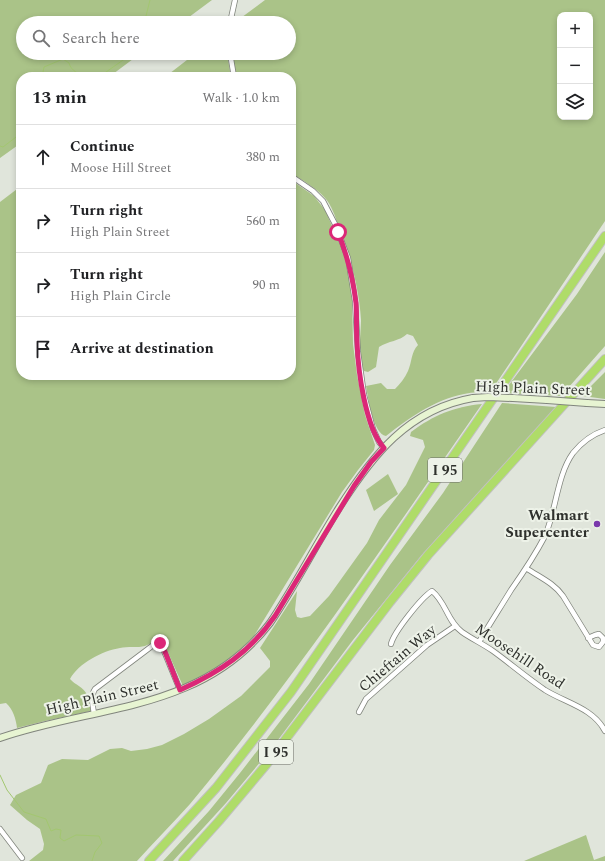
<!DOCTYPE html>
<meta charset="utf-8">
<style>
:root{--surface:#fff;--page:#f2f2f2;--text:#202124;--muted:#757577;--line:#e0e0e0}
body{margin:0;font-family:Spectral,serif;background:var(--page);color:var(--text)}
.controls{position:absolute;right:12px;top:12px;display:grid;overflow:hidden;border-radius:8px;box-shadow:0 2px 6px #0003}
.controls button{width:36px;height:36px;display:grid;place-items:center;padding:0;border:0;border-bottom:1px solid var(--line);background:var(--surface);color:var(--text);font:20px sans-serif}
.stop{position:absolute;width:12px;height:12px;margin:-9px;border:3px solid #db2777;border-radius:50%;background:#fff}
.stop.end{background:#db2777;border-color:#fff;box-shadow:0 1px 4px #0008}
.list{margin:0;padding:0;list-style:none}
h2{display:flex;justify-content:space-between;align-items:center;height:52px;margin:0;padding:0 16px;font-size:17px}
h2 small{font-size:13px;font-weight:400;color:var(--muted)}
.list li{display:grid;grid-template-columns:26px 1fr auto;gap:12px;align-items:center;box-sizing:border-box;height:64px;padding:0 16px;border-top:1px solid var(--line)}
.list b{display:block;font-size:15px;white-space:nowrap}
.list p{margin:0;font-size:13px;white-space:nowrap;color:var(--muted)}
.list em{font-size:13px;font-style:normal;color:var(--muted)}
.icon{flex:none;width:22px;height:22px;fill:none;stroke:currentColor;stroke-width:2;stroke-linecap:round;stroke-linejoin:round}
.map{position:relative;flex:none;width:605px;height:861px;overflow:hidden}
.search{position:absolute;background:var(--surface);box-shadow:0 2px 6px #0003;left:16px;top:16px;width:280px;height:44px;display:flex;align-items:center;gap:10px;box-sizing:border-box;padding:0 14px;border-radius:22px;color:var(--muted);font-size:15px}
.panel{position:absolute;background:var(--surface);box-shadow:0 2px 6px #0003;left:16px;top:72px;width:280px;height:308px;border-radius:16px}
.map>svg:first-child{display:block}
</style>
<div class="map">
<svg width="605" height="861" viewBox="0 0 605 861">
<rect width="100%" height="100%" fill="#e0e5db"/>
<path fill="#aac388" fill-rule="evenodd" d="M0,0H212L181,23H23V53H141L109,77H21V143L0,158Z
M265,0H605V221L491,391C482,392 473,392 464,394C434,400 409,418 386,436C373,434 368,397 366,386L381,383L387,389H395C400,384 405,378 408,371C412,362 411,352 418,345L413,336L407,334C400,341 388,341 379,347L376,367L368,372L364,371C357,360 361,333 361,320C359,286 350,257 338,225C335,216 332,206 325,198C316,188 302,180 291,173V77H236L232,53H289V23H234ZM560,15H590V117H560Z
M196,53H227L231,77H165Z
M291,180L314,196L325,210L343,251L349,277L352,300L353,344L357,375L365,415L375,445L374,450L358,470L342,492L254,636L235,655L218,667L183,686L161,637C156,640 150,644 145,646C138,648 127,646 120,648C102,651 79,663 70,679C75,685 84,687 87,695C90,699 90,706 91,711L45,721L17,728C16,719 13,709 6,703L0,704V202L21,186V375H291Z
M605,252V346L561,396L503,393L577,294Z
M605,372V399L583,396L590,387Z
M502,403L556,407L421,556L353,640L272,748L226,803L173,861H163L209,811L240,773L309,684L390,565L443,493Z
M482,404C388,539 296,677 190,804C173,823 154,842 137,861H29L43,850L44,844L40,829L27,820L10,805L16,795L41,783L48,765L62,759L88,760L110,749L122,748L131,751L147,749L162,745L184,734L209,719L241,696L270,667V661L260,648L297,591L295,610L297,617L301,618L310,616L329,596L367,543L379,520L406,485L425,447L423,440L410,436L411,432C434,415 453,407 482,404Z
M388,474L398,494L374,511L366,490Z
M586,835L594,860L605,856V861H524Z"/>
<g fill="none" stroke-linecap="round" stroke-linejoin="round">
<path stroke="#a3c770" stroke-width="1" d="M140,23L145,20L150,0
M42,77L44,67L63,59L69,63C71,71 79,74 86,77
M99,77L133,53
M0,146L3,147L20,134L21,125
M0,775L7,790L24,812L46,819L51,831L56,829L61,830L60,838L64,841L76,835L99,836L102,843L95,852L92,861"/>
<g stroke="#81857d" stroke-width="6">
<path id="street" d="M230,23L235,0
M230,53L234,77
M291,176L313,191L323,201L335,224L348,258L355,301L358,352L364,395L373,429L379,442L384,448
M526,568C539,577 554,583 563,596L593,645L599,647L603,642V638L599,634L595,635L588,638
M479,642C489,625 500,608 511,590C523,573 535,555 545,536C556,511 557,475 573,453C581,443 593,434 605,430
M391,644C394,632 421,598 432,591C446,602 447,621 462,632C472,639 483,644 493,651C511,664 527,678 545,690C566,703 593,708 605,731
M359,712L366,699L427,645L455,626
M94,714C93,706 90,696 95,689L156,643H160L162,646L180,690
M0,829L22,858"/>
</g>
<g stroke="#81857d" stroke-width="8">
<path id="secondary" d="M513,398L547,400
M587,403L605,404
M0,738C96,705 202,712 270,623C295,586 315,546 339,508C372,456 408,409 473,398"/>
</g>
<g stroke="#c1c1c0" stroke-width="10">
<path id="highway" d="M149,861L216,788L291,692L605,236
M183,861L219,821L266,765L390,602L428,555L605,359"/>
</g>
<use href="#street" stroke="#fff" stroke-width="4.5"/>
<use href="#secondary" stroke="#e7f4d2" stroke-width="6"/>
<use href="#highway" stroke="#afdc69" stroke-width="8"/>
<g stroke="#81857d" stroke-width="8" stroke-linecap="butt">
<path id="secondary-bridge" d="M473,398L488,397L513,398
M547,400L587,403"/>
</g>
<use href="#secondary-bridge" stroke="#e7f4d2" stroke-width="6"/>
</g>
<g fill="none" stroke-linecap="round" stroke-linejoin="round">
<path stroke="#db2777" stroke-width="5" d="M160,643L165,652L180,690C220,672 250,652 275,616L354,486L371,462L384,448C365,427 358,370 357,342C356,329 357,316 356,303C353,278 347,255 338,232"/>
</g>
<circle fill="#7937ab" stroke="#edf2e8" stroke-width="1.5" cx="597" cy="524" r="4"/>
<g text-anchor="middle" stroke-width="4" stroke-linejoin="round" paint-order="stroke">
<g fill="#edf2e8" stroke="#686b65" stroke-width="1">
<rect x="428" y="458" width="34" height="24" rx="3"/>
<rect x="259" y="740" width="34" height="24" rx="3"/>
</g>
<g font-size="14" font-weight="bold" fill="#2f312d">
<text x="445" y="475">I 95</text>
<text x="276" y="757">I 95</text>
</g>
<g font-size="15" fill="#2f312d" stroke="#edf2e8">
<text transform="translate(533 388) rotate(2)" y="5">High Plain Street</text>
<text transform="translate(520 656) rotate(34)" y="5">Moosehill Road</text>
<text transform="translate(397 658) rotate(-40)" y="5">Chieftain Way</text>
<text transform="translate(102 697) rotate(-13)" y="5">High Plain Street</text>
</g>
<g font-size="15" font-weight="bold" fill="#2f312d" stroke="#edf2e8" text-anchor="end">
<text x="589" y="520">Walmart<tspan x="589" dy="17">Supercenter</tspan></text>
</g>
</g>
</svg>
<div class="controls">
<button>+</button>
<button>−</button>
<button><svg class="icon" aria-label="layers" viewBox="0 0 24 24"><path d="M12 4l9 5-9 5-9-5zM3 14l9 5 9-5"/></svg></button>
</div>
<div class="stop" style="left:338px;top:232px"></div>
<div class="stop end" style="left:160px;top:643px"></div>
<div class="search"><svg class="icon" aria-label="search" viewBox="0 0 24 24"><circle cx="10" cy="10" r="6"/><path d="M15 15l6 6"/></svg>Search here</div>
<section class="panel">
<h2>13 min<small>Walk · 1.0 km</small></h2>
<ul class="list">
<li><svg class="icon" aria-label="ahead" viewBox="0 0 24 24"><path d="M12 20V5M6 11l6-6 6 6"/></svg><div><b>Continue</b><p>Moose Hill Street</p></div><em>380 m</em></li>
<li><svg class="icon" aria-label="right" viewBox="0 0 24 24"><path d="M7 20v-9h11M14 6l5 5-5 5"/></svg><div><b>Turn right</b><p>High Plain Street</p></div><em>560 m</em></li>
<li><svg class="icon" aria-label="right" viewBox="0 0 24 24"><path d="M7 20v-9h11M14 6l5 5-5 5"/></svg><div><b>Turn right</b><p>High Plain Circle</p></div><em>90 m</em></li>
<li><svg class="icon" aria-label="arrive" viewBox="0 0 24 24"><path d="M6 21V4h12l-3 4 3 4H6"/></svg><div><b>Arrive at destination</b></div></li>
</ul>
</section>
</div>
